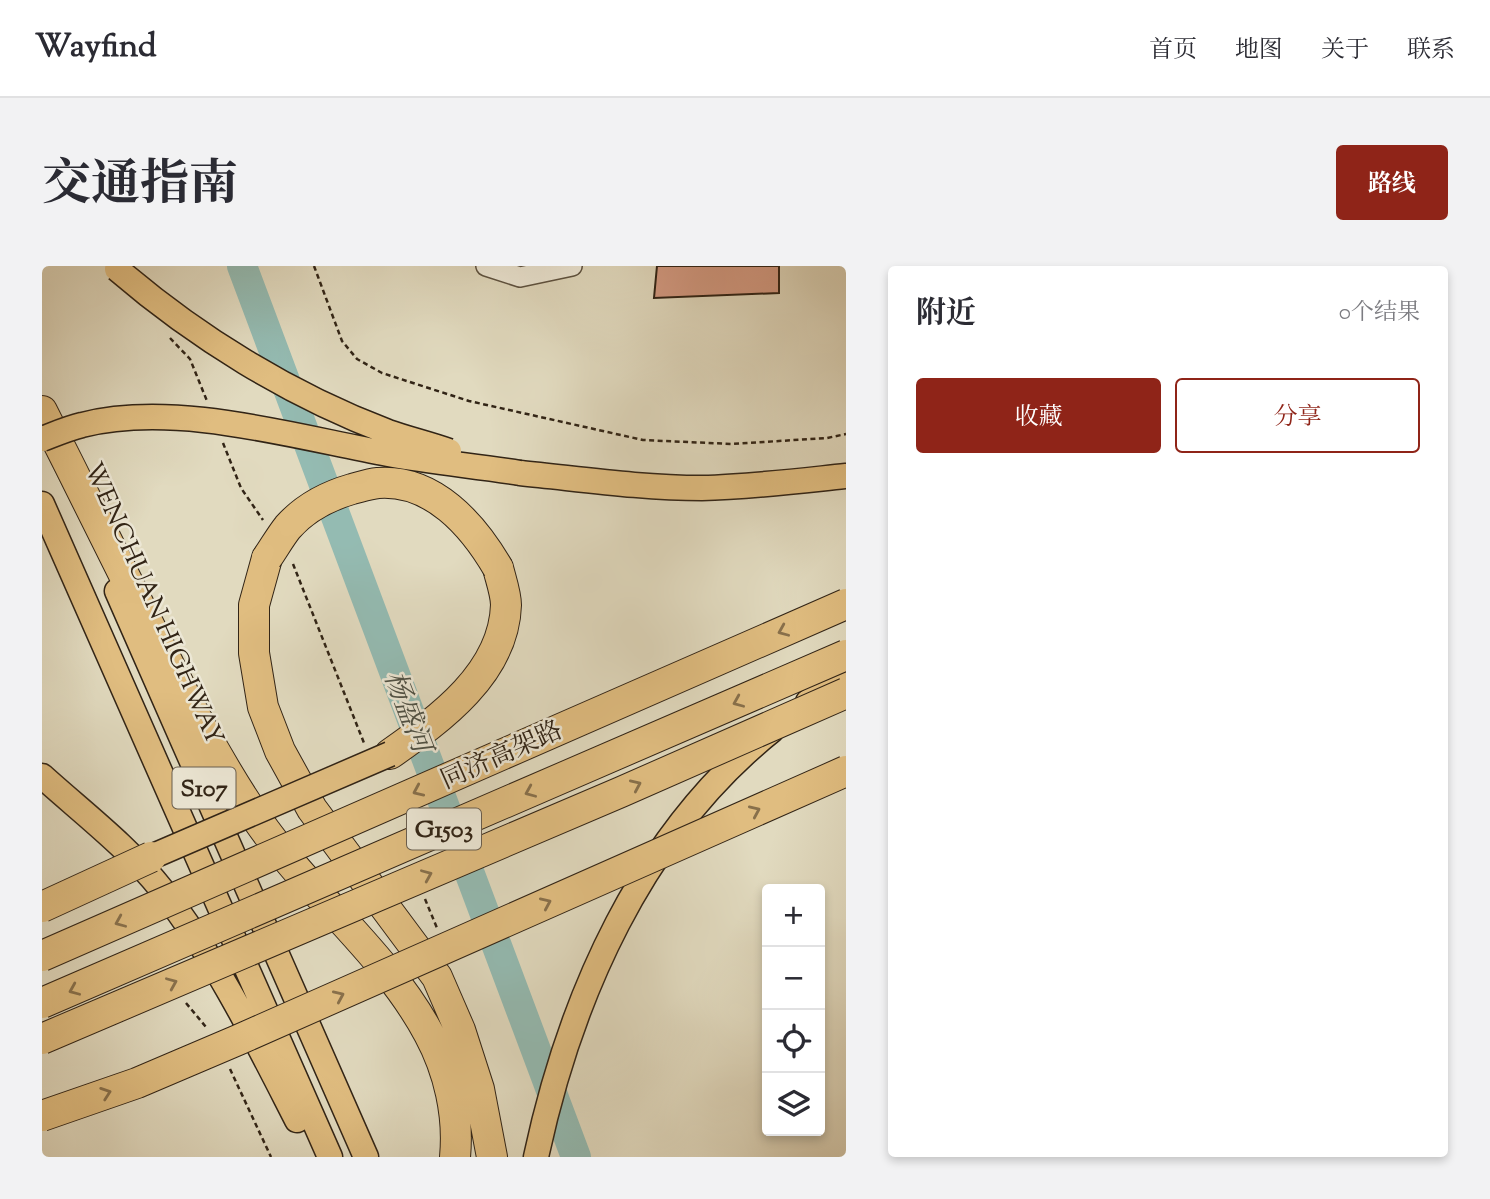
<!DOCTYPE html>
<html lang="zh">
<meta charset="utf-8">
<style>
:root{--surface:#fff;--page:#f2f2f3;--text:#2b2b33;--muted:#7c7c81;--line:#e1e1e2;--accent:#8f2418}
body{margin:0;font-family:"Sorts Mill Goudy","Noto Serif SC",serif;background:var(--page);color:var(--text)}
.controls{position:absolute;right:21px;bottom:21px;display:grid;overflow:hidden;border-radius:7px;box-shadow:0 4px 10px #0003}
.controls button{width:63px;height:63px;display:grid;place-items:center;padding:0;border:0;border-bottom:2px solid var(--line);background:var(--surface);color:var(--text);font:35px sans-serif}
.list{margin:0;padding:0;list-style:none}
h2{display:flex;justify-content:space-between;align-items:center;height:91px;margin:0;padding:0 28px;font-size:30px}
h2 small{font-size:23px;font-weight:400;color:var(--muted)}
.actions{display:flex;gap:14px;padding:21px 28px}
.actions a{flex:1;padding:16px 0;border:2px solid var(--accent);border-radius:7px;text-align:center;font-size:24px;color:var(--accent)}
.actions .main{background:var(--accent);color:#fff}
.icon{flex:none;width:38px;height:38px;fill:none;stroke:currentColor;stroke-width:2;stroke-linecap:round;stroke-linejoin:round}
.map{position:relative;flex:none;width:804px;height:891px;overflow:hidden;border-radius:7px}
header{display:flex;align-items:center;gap:42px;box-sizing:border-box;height:98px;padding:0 35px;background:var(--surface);border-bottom:2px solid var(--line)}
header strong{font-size:33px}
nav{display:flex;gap:38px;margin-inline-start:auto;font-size:24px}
.intro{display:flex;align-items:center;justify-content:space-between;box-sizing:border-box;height:168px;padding:0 42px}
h1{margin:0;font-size:49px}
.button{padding:18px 32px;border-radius:7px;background:var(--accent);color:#fff;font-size:24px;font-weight:700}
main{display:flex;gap:42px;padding:0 42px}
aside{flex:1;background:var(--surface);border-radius:7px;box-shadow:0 4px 10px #0003}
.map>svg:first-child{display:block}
</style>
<header>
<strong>Wayfind</strong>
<nav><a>首页</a><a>地图</a><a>关于</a><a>联系</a></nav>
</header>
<div class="intro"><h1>交通指南</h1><a class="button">路线</a></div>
<main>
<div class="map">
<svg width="804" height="891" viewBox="0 0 804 891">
<rect width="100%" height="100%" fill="#e1dabf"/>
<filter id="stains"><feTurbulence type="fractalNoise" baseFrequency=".00286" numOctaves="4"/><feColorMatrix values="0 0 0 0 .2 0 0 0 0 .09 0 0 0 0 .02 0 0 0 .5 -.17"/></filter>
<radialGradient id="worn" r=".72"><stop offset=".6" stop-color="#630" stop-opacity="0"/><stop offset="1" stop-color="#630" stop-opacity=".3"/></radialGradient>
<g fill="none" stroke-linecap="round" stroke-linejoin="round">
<path stroke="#94bbb2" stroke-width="30" d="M200,0L534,891"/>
</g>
<path fill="#d39a82" stroke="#312416" stroke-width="2" d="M615,0H737V27L612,32Z"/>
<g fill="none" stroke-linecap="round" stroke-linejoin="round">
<g stroke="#5d5240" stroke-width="22">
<path id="minor" d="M444,0L478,11L530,0"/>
</g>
<g stroke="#312416" stroke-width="27">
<path id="major" d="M478,207C539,213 599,222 660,222C708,221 756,215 804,210
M0,238L288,891
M75,325L324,891
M766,436L804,408
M0,510C41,547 86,581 120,624C175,694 215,776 255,854
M494,891C528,732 599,569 729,465"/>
</g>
<g stroke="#312416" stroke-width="32">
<path id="highway" d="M0,145C36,216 71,287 107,359C140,425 173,492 215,553C267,629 344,687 387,768C407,805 417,849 413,891
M225,292L212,339V387L221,441L238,485L270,543L395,711L418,764L437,823L450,891
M348,488C398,453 462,407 464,339C464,328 459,314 456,302"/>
</g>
<path stroke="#312416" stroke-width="2.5" stroke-dasharray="5 3.5" stroke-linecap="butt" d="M272,0L300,75L315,93L340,107L371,117L427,135L601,174L689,178L785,172L804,168
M128,72L148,93L165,135
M181,177L199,222L221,254
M251,298L322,477
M383,633L395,662
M144,737L164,761
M188,803L229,891"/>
<use href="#minor" stroke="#ece7d5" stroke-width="19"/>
<use href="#major" stroke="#e0bd80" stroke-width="24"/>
<use href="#highway" stroke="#e0bd80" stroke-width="30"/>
<g stroke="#312416" stroke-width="27" stroke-linecap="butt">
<path id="major-bridge" d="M75,3C154,71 248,129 346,166C366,173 387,178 407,185
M0,173C13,168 27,162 40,159C133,135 253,171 346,188C390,196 434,200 478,207
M109,591L348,488"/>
</g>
<g stroke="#312416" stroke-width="32" stroke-linecap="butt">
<path id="highway-bridge" d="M225,292C232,282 238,271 246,261C262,243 286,230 310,223C318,221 327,218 336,217C391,213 431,259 456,302
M0,641L109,591
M0,690L804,338
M0,737L804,389
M0,773L579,526L804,427
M0,850L95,817L196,774L804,505"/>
</g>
<use href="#major-bridge" stroke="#e0bd80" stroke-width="24"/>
<use href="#highway-bridge" stroke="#e0bd80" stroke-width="30"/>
</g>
<defs><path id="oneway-chevron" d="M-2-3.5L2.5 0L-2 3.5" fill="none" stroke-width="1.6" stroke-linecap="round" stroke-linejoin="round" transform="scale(1.75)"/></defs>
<g stroke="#88704b">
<use href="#oneway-chevron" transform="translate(741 365) rotate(157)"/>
<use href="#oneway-chevron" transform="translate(696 436) rotate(157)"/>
<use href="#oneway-chevron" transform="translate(594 519) rotate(-24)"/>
<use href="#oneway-chevron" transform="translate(376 525) rotate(156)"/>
<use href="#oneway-chevron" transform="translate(488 526) rotate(157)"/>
<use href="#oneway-chevron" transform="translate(713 545) rotate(-24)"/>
<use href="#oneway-chevron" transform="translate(385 609) rotate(-23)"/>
<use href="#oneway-chevron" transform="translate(504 637) rotate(-24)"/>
<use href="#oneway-chevron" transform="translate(78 656) rotate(157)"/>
<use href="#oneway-chevron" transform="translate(130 717) rotate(-23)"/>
<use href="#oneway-chevron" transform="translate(32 724) rotate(157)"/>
<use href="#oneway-chevron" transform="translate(297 730) rotate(-24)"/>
<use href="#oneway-chevron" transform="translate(64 827) rotate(-19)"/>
</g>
<g text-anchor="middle" stroke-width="5" stroke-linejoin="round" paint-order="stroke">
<g fill="#ece7d5" stroke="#695e4f" stroke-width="2">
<rect x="130.5" y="501.5" width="63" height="41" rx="5"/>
<rect x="365" y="542.5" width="74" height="41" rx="5"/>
</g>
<g font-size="24" font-weight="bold" fill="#312416">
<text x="162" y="530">S107</text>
<text x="402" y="571">G1503</text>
</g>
<g font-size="26" fill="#312416" stroke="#ece7d5">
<text transform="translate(113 337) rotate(66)" y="9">WENCHUAN HIGHWAY</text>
<text transform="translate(459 488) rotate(-24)" y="9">同济高架路</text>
</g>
<g font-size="28" font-style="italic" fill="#4f5145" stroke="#ece7d5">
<text transform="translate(367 445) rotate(69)" y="10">杨盛河</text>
</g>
</g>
<rect width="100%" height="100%" filter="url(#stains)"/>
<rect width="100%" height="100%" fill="url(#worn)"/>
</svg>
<div class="controls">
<button>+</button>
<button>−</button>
<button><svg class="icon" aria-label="locate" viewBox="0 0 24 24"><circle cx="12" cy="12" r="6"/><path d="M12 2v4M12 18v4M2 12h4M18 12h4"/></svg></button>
<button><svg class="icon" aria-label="layers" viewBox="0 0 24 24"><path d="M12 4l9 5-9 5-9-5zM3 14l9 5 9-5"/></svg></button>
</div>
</div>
<aside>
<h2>附近<small>0个结果</small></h2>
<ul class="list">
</ul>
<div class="actions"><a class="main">收藏</a><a>分享</a></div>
</aside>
</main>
